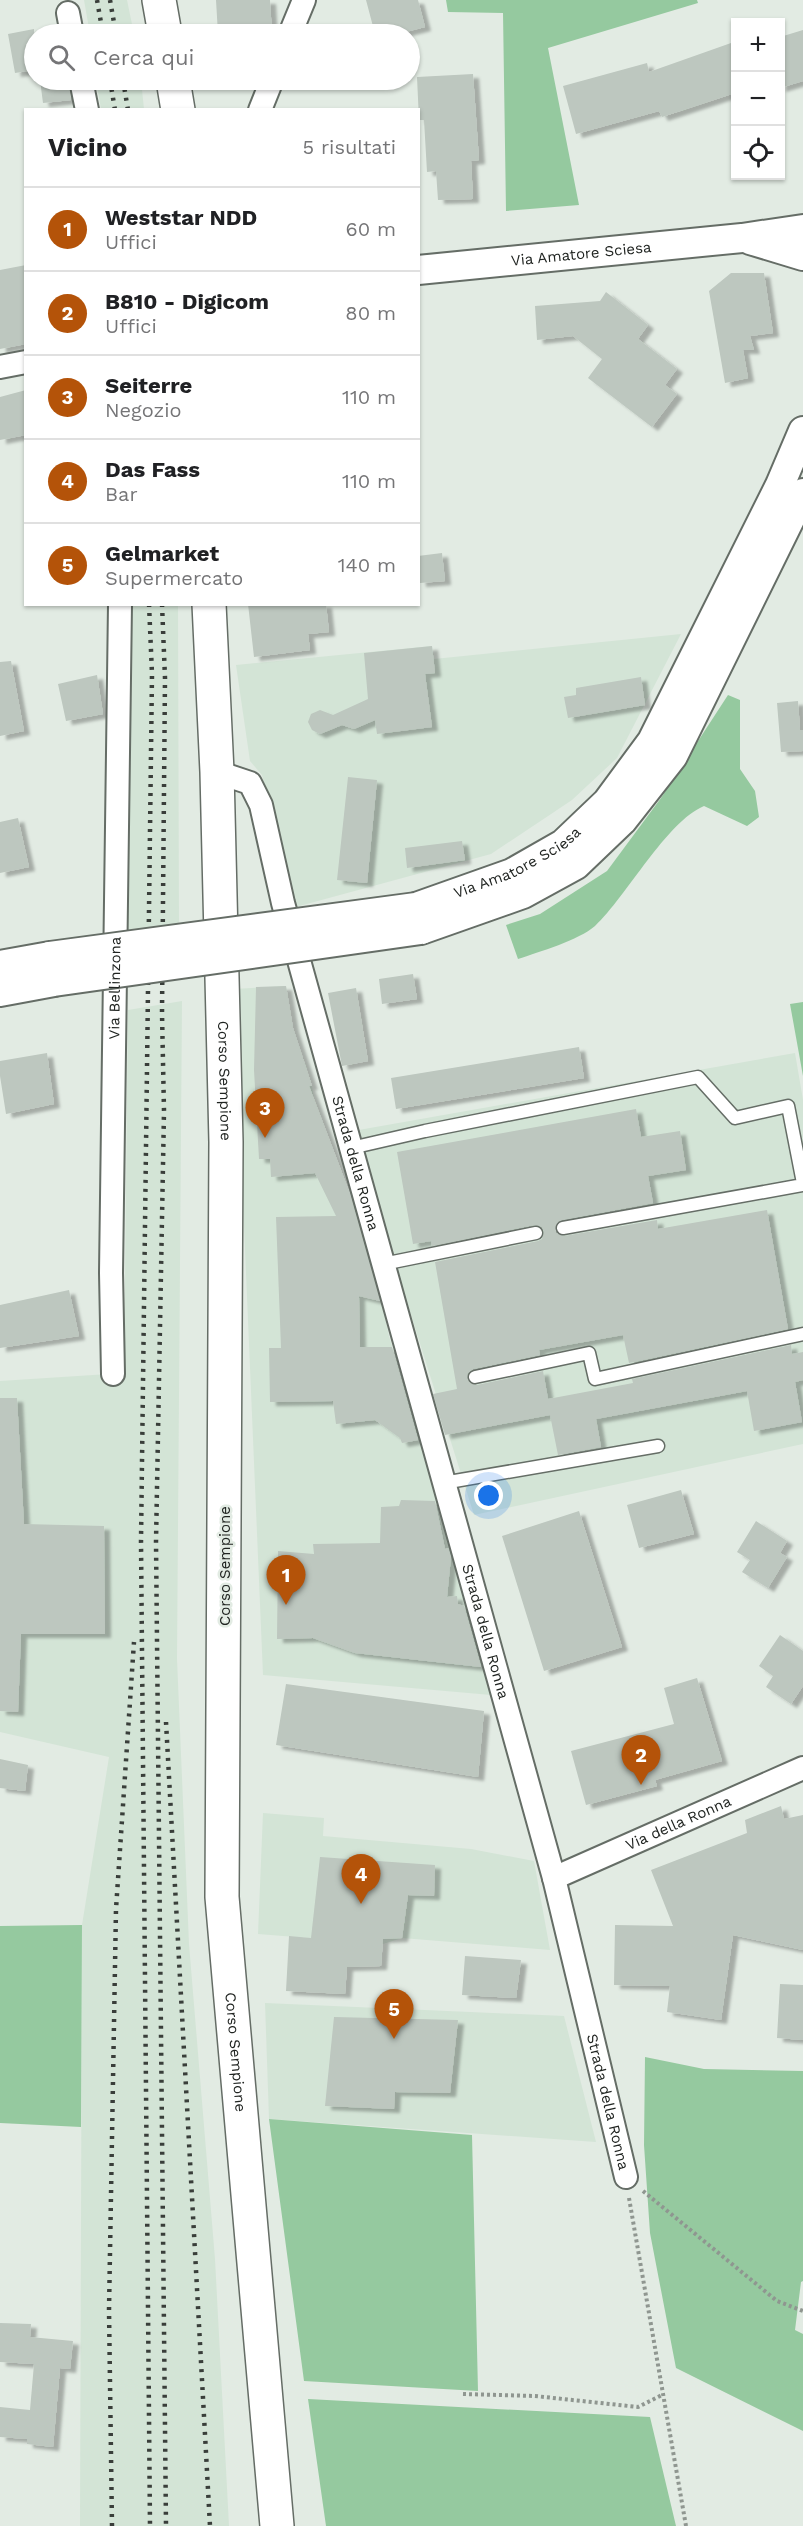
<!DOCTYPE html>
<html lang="it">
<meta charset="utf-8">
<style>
:root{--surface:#fff;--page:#f2f2f2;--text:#202124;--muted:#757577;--line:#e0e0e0;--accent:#b45309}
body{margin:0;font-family:"Work Sans",sans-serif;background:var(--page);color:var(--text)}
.controls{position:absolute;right:18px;top:18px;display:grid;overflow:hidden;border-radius:0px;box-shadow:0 2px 4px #0004}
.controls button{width:54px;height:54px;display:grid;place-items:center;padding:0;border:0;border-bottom:2px solid var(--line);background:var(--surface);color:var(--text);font:30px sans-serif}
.you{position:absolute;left:489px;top:1496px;width:21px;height:21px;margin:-15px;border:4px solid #fff;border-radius:50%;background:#1a73e8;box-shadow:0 0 0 9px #1a73e833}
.badge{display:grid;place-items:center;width:39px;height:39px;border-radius:50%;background:var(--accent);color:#fff;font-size:20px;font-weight:700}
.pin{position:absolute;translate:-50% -50px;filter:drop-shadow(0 2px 3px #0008)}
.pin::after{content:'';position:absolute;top:32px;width:21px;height:18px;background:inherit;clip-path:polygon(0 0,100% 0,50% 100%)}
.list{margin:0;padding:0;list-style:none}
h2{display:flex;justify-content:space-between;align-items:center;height:78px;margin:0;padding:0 24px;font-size:26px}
h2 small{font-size:20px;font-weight:400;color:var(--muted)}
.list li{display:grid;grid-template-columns:39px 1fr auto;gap:18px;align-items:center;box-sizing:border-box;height:84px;padding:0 24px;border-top:2px solid var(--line)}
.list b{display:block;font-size:22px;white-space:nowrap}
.list p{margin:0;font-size:20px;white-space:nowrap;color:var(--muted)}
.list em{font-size:20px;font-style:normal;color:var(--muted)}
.icon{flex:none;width:33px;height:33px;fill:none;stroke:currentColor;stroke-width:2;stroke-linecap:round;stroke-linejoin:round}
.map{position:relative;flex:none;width:803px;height:2526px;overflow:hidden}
.search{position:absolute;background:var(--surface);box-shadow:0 2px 4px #0004;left:24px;top:24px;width:396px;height:66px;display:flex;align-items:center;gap:15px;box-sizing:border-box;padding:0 21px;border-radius:33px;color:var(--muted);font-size:22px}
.panel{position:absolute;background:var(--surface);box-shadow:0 2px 4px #0004;left:24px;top:108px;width:396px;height:498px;border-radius:0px}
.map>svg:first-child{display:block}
</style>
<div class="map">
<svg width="803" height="2526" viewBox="0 0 803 2526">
<defs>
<filter id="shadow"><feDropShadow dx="6" dy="4" stdDeviation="1.5" flood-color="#0004"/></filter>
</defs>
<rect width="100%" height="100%" fill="#e2ebe3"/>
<path fill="#d3e4d6" d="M84,0H127L134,34H90Z
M96,80H141L144,109H101Z
M132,605H178L179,926L125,937Z
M681,634L617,758L572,800L491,854L292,908L262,775L250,761L236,665L432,646L434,659Z
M286,986L293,1028L312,1086L314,1099L357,1214L382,1301L389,1336L487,1667L491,1695L263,1675L234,989Z
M182,1001L177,1659L189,1944L215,2259L229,2526H80L82,1925L109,1757L0,1732V1381L124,1373L128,1010Z
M795,1053L803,1100V1444L474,1515L353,1131Z
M263,1813L324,1818L323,1836L471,1849L534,1861L550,1950L402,1938L383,1944L258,1934Z
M265,2003L564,2016L596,2142L269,2119Z"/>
<path fill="#95c99f" d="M446,0H697L698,3L548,48L579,205L506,211L503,13L448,12Z
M728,695L740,700V769L755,791L759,817L747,826L704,806C666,822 627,896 595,926C579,940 539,952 518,959L506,925L540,914L607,871L661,798Z
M803,1002V1076L790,1004Z
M82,1925L81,2127L0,2123V1926Z
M645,2057L704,2069L803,2071V2281L801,2282L795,2330L803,2334V2431L676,2368L650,2233L644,2145Z
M269,2119L472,2135L478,2391L304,2381Z
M308,2399L650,2417L676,2526H326Z"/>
<path fill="#bdc7bf" filter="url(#shadow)" d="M216,0H270L272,34H218Z
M366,0H418L425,27L398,34H375Z
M34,29V70L15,73L8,34Z
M803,30V81L780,88V37Z
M731,43L735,54V93L662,117L659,111L576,134L563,86L647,63L649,72Z
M473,74L479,160L471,161L473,199L438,200L436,171L427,172L424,120H419L417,77Z
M40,80H68L71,100L43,103Z
M26,265V344L0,349V270Z
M731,273H764L773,333L750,336L754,350H743L748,378L725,383L709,291Z
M606,292L648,325L638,339L677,369L665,385L677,394L652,427L588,378L602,359L573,336L537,340L535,306L600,301Z
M26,390V435L0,440V397Z
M442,553L445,581L420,583L418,556Z
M248,604H326L329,632L308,634L310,650L254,657Z
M432,646L435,673L425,674L432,727L377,734L375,720L354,729L342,725L320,734L312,730L308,722L311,714L320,710L333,715L368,699L364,653Z
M11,661L24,731L0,736V662Z
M97,675L103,714L66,721L58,684Z
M641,677L645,705L568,718L564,697L576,695V688Z
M798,701L800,730H803V751L781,752L777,703Z
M348,777L377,780L367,883L337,880Z
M18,818L29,867L0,873V822Z
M462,841L465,860L407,868L405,848Z
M413,974L417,999L382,1004L379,979Z
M286,986L293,1028L312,1086H309L350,1194L380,1301L359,1296L360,1347H392L418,1440L402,1443L400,1438L375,1420L336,1424L333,1401L270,1402L269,1348H281L276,1217L336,1216L315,1173L271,1177L270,1159H259L254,1070L256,987Z
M356,988L368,1061L342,1066L328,993Z
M579,1047L584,1078L396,1109L391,1078Z
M47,1053L54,1104L6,1114L0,1076V1061Z
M636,1109L641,1137L680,1131L686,1170L648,1176L653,1203L562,1220L556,1225V1233L564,1236L657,1220L658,1229L767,1210L788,1329L629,1363L623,1335L539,1350L540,1355L473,1369L467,1374L469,1382L477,1385L543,1371L548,1399L633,1383L632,1379L791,1345L792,1354L803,1352V1380L795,1382L802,1422L754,1431L747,1391L596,1419L601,1447L558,1455L550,1415L445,1435L433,1394L457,1389L435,1262L538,1241L542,1239L544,1232L542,1227L534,1225L432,1246L431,1241L413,1244L397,1152Z
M69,1290L79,1336L0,1348V1305Z
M0,1398H17L24,1524L104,1526L105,1634H21L18,1712L0,1711Z
M681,1490L694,1534L639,1548L627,1505Z
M401,1500L435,1501L445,1549L448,1548L451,1557L447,1597L457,1596L458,1604L464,1606L481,1667L355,1653L313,1638L277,1639L278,1551L314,1554L313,1544L380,1543L381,1507L399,1506Z
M579,1511L622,1647L544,1671L502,1536Z
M756,1521L787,1541L780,1553L787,1557L768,1588L742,1572L750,1560L737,1552Z
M780,1635L803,1651V1686L791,1704L766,1687L773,1676L759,1666Z
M697,1678L722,1761L655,1780L657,1786L586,1805L571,1751L674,1724L664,1688Z
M286,1684L484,1711L478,1777L276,1745Z
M0,1759L28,1765L25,1791L0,1788Z
M781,1806L784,1819L803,1815V1950L733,1935L721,2020L667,2012L670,1986L614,1985L615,1925L673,1926L651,1870L747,1833L745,1820Z
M320,1857L435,1865L434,1896L408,1895L402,1938L383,1939L381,1966L347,1967L345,1994L286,1991L289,1936L311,1938Z
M465,1956L521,1960L516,1998L462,1995Z
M780,1984L803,1985V2040L777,2038Z
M334,2017L458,2020L450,2093L395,2092L394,2109L325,2106Z
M0,2323L31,2324L30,2337L73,2341L70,2369L60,2368L53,2447L27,2444V2439L0,2437V2407L30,2410L34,2364L0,2362Z"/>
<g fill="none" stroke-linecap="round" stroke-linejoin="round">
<g stroke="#656d66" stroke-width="15">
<path id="service" d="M351,1148L425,1131L698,1077L735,1118L788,1106L803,1183
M563,1228L803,1185
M383,1264L536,1233
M475,1377L589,1353L595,1379L803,1334
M443,1483L658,1446"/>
</g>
<g stroke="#656d66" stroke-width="26">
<g id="minor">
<path d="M68,13L72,34"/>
<path d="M290,34L304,0"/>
<path d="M81,80L87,110"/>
<path d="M260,110L272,80"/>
<path d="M0,367L26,362"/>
<path id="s1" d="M217,772L250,783L261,805L283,903L554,1878L626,2177"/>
<path id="s2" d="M113,1374L111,1273L120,604"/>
<path id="s3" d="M554,1878L803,1768"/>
</g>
</g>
<g stroke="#656d66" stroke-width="32">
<g id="tertiary">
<path d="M750,240L803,256"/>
<path id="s4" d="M418,270L742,238L803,229"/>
<path id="s5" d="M416,907L512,873L563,844L607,802L652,741L780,485L803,431"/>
<path d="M421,930L523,894L576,865L622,821L673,756L803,493"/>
<path d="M0,965L50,956"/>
<path d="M0,992L54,982"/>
</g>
</g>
<g stroke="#656d66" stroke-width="36">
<g id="primary">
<path d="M159,0L165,34"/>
<path d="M173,80L178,110"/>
<path id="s6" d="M209,604L217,772L226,1142L222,1897L277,2526"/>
</g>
</g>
<path stroke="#8f9690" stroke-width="4" stroke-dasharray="3 3" stroke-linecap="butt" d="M643,2191L777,2301L803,2311
M629,2198L686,2526
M463,2394L535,2396L638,2407L662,2395"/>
<use href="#service" stroke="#fff" stroke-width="12"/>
<use href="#minor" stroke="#fff" stroke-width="22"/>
<use href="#tertiary" stroke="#fff" stroke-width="28"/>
<use href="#primary" stroke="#fff" stroke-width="33"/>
<path stroke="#393e3a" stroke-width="4.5" stroke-dasharray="3 6" stroke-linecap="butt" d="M97,0L103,34
M110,0L116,34
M110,80L115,110
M123,80L128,110
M149,604L152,674L141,1541L150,2526
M162,604L165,678L162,1013L164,1111L156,1542L166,2526
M166,1722L210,2526
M112,2526L109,2310L116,1909L134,1642"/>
<g stroke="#656d66" stroke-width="32" stroke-linecap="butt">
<path id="tertiary-bridge" d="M50,956L416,907
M54,982L421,930"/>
</g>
<use href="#tertiary-bridge" stroke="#fff" stroke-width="28"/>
</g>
<g text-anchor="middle" stroke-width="5" stroke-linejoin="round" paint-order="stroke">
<g font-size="15" fill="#202421" stroke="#e2ebe3">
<text dy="5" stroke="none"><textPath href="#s4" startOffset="164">Via Amatore Sciesa</textPath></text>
<text dy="5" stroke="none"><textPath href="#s5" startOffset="111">Via Amatore Sciesa</textPath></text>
<text dy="5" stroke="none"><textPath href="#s2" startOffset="386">Via Bellinzona</textPath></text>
<text dy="5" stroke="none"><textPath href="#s6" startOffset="477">Corso Sempione</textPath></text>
<text dy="5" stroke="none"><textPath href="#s1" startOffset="430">Strada della Ronna</textPath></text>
<text transform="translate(225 1566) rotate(-90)" y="5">Corso Sempione</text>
<text dy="5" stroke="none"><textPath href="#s1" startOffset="916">Strada della Ronna</textPath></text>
<text dy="5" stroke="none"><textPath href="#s3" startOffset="136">Via della Ronna</textPath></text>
<text dy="5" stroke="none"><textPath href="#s6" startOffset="1449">Corso Sempione</textPath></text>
<text dy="5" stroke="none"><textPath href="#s1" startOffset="1402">Strada della Ronna</textPath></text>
</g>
</g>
</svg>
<div class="controls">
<button>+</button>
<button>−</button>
<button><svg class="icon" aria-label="locate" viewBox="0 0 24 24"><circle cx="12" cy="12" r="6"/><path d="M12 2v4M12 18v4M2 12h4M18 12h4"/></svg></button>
</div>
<div class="you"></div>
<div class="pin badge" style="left:286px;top:1605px">1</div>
<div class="pin badge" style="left:641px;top:1785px">2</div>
<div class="pin badge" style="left:265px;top:1138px">3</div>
<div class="pin badge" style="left:361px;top:1904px">4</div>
<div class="pin badge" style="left:394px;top:2039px">5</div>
<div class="search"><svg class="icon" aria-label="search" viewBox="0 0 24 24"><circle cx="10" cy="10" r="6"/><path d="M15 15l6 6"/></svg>Cerca qui</div>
<section class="panel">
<h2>Vicino<small>5 risultati</small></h2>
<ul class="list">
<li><span class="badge">1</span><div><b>Weststar NDD</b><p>Uffici</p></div><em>60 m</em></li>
<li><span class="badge">2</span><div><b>B810 - Digicom</b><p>Uffici</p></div><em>80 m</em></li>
<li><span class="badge">3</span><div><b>Seiterre</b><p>Negozio</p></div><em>110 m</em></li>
<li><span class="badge">4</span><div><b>Das Fass</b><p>Bar</p></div><em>110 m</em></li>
<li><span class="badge">5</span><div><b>Gelmarket</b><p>Supermercato</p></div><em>140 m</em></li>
</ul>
</section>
</div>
